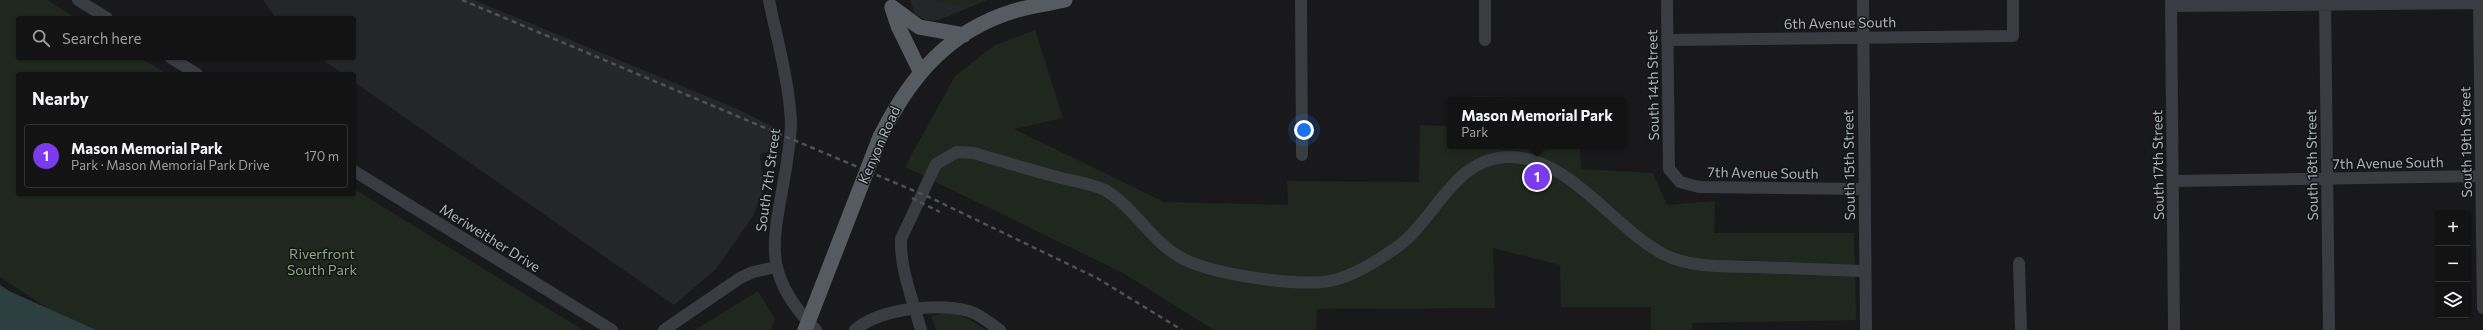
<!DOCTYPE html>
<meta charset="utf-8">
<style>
:root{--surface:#131314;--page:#202022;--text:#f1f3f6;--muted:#9d9ea0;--line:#323234;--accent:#7c3aed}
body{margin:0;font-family:Commissioner,sans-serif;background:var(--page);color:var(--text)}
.controls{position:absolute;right:12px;bottom:12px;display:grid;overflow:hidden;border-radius:4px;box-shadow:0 1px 3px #0004}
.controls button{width:36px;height:36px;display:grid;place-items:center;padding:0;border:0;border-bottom:1px solid var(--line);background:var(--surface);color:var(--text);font:20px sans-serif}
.you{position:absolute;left:1304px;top:130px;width:14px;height:14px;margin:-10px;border:3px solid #fff;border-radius:50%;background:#1a73e8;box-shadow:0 0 0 6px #1a73e833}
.badge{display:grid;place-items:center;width:26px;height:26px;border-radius:50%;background:var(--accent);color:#fff;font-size:13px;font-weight:700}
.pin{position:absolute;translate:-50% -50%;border:2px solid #fff;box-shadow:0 1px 4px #0006}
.popup{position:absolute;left:1447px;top:97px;width:180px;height:52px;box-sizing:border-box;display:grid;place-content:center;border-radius:4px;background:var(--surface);filter:drop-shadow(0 1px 3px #0005);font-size:13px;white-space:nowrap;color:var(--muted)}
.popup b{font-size:15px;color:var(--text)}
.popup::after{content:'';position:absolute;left:50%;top:100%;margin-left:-8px;border:8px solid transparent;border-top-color:var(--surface)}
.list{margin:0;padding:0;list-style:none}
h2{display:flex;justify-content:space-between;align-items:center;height:52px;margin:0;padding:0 16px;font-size:17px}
h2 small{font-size:13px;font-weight:400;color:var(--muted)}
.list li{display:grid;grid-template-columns:26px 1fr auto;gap:12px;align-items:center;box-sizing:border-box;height:64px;margin:0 8px 8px;padding:0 8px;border:1px solid var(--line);border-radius:4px}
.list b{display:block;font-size:15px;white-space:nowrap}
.list p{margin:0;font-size:13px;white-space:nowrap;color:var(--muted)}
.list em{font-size:13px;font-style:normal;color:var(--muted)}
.icon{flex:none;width:22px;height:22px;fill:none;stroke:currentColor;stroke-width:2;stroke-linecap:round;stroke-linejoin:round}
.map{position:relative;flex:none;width:2483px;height:330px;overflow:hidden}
.search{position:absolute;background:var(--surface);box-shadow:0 1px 3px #0004;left:16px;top:16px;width:340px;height:44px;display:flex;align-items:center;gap:10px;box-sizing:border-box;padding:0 14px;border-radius:4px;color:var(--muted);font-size:15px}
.panel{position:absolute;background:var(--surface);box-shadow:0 1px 3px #0004;left:16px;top:72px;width:340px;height:124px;border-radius:4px}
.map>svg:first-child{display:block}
</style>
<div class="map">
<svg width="2483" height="330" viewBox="0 0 2483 330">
<rect width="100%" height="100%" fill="#19191b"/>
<path fill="#252628" d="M263,0H474L735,108L778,129L773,150L760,154L764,188L753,216L716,269L674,305L354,82V74H343L320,58H354V18H276Z
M910,0H987L939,20H925L915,14Z"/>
<path fill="#20271e" d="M0,0H47L76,18H18V58H141L167,74H18V194H354V189L583,330H81L0,277Z
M935,0H981L964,8Z
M1035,30L1063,118L1014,129L1164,202L1288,205L1287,181L1419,182L1420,125L1450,126V146H1580L1581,169L1653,173L1667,205L1715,201L1714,233H1854L1856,320L1692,323V330H1651V307H1561L1560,265L1493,248L1495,308L1317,309L1316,330H1214L1123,273L905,167L955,76L995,45Z
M1473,96L1579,98V100H1473Z
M758,291L775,319L771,330H695Z
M949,311L969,319L986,330H936L931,316Z"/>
<path fill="#2d3f41" d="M0,285L9,291L96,330H0Z"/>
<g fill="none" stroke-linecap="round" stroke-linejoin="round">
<path stroke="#393d41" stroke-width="12" d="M78,0L107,18
M769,0C777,40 789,81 791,122C791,137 788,153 786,168C774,241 759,272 816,330
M1301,0L1302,155
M1485,0V40
M1667,0L1669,169L1680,182L1699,187L1865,189
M1863,0L1866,330
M2171,0L2174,330
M2325,0L2329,330
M2479,0L2483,308
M2171,6L2483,3
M1667,40L2013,36V0
M171,58L197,74
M354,171L612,330
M2173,181L2483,176
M2019,263L2021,330
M664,330L740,278L753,272L776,267
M855,330C879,308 945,301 974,313C983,317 992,325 1000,330
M921,330C913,300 900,270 901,239L936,164L957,152L974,153C1003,162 1032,170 1061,178C1074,181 1092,184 1105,190C1134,207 1151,241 1180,257C1209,274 1289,285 1323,282C1343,280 1362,270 1379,259C1390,252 1402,245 1411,235C1441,205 1460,157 1510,157C1570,157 1615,230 1665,255C1691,268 1726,266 1755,267C1791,268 1828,270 1865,271"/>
<path stroke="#555b60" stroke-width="15" d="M892,7L919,27L964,35
M892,8L898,26L920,71
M880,137C910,77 948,31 1014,11C1030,6 1048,4 1065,0"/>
<path stroke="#4c5256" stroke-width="2.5" stroke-dasharray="5 4" stroke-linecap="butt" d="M462,0L931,198L1097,278L1182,330
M912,198L940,212"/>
<path stroke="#555b60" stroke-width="15" d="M805,330L880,137"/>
</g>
<g text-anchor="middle" stroke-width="3" stroke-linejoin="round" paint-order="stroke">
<g font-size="14" fill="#aab5bc" stroke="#141416">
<text transform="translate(1840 23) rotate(-1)" y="5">6th Avenue South</text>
<text transform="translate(1653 85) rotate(-91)" y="5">South 14th Street</text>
<text transform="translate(2466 142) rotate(-91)" y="5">South 19th Street</text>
<text transform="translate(879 145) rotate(-66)" y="5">Kenyon Road</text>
<text transform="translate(2388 163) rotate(-1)" y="5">7th Avenue South</text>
<text transform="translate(1849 165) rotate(-91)" y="5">South 15th Street</text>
<text transform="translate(2158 165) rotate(-91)" y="5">South 17th Street</text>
<text transform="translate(2312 165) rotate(-91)" y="5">South 18th Street</text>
<text transform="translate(1763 173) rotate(1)" y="5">7th Avenue South</text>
<text transform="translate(768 180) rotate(-82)" y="5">South 7th Street</text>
<text transform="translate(490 238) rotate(32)" y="5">Meriweither Drive</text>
</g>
<g font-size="14" fill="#8aa97f" stroke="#141416">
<text x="322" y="259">Riverfront<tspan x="322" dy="16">South Park</tspan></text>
</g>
</g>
</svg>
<div class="controls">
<button>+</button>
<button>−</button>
<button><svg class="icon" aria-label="layers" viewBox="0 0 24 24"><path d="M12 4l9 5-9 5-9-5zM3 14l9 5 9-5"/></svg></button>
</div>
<div class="you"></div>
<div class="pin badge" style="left:1537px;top:177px">1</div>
<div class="popup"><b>Mason Memorial Park</b>Park</div>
<div class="search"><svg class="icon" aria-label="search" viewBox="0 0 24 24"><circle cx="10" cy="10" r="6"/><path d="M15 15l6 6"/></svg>Search here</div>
<section class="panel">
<h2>Nearby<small></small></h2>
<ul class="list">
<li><span class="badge">1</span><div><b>Mason Memorial Park</b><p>Park · Mason Memorial Park Drive</p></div><em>170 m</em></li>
</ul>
</section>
</div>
